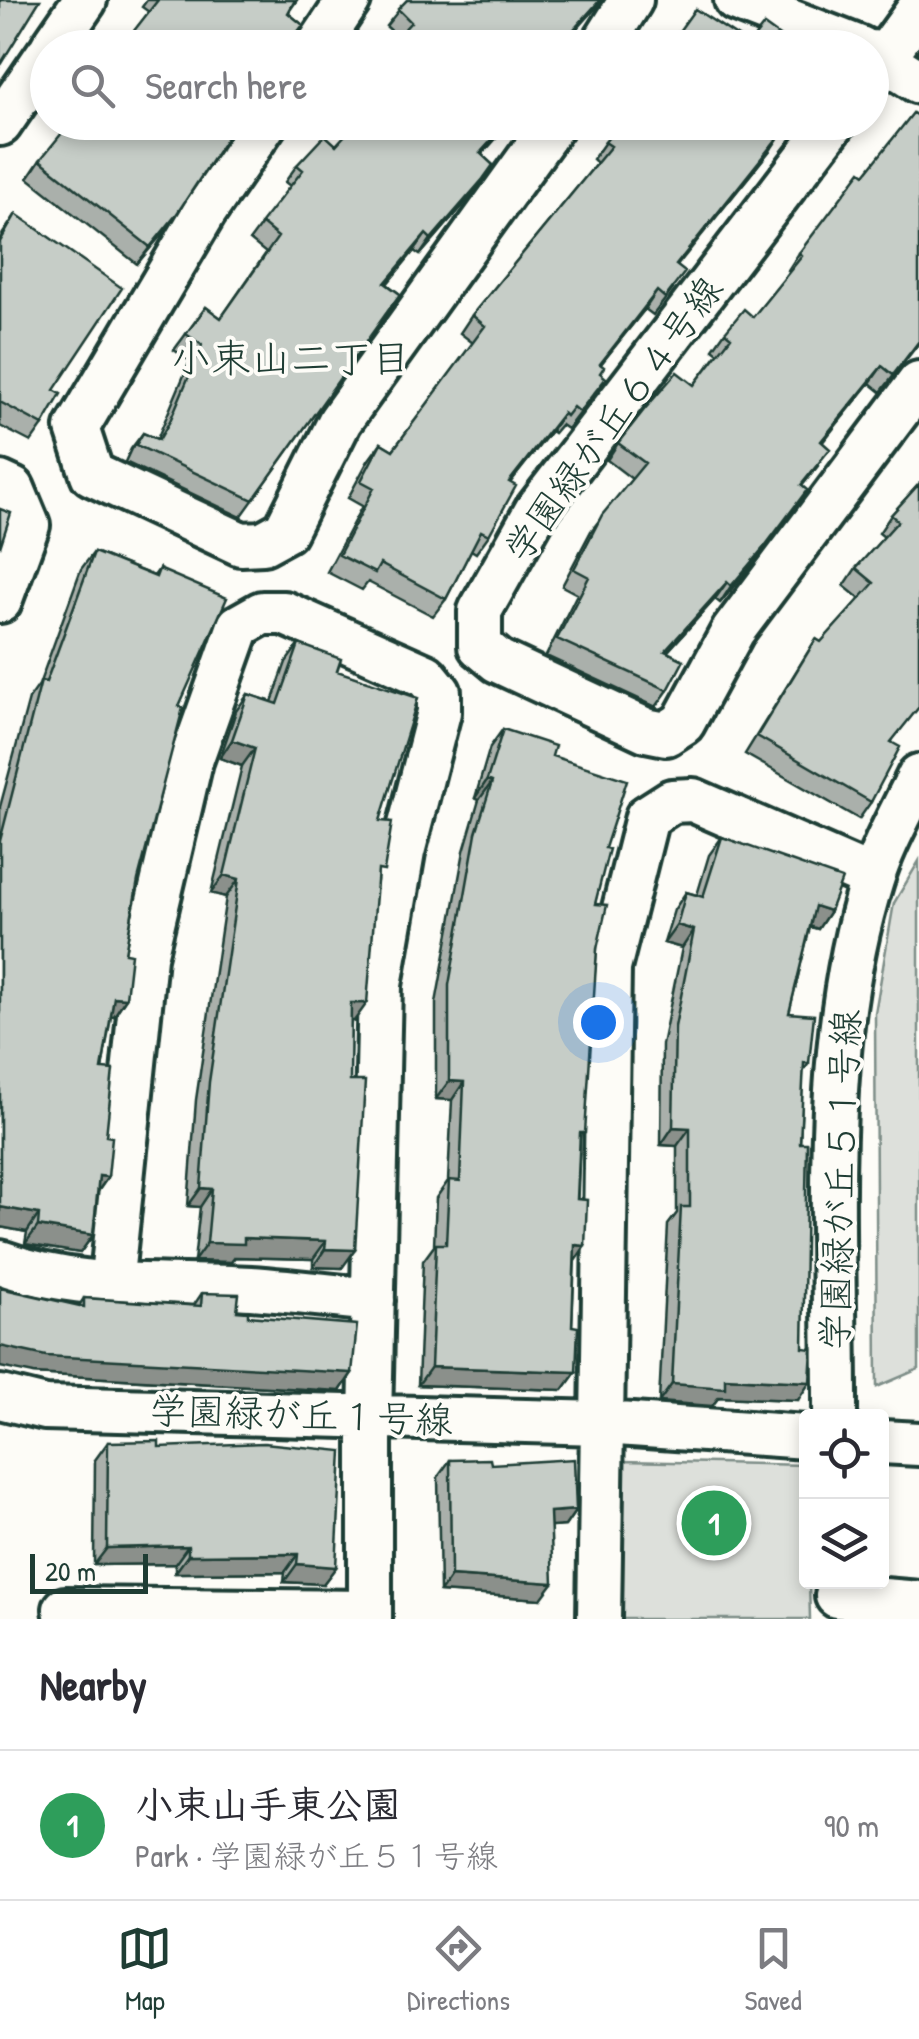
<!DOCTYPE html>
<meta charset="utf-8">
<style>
:root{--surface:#fff;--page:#f7f7f7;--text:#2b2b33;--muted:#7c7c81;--line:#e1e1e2;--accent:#1f3d34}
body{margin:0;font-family:"Patrick Hand","Klee One",sans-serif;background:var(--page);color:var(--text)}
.controls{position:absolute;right:30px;bottom:30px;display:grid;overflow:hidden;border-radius:10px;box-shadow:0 5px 15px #0003}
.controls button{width:90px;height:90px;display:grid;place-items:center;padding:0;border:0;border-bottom:2px solid var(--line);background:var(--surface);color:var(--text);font:50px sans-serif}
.scale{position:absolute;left:30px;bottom:25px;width:118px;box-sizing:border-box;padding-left:10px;border:5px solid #1f3d34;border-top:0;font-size:28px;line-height:35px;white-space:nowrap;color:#1f3d34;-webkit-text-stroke:8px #fdfcf7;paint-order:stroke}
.you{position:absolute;left:598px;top:1022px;width:35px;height:35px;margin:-25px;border:8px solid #fff;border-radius:50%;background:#1a73e8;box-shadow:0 0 0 15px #1a73e833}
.badge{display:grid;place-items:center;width:65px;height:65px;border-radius:50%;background:var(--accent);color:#fff;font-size:32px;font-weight:700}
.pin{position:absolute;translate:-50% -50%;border:5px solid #fff;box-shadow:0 2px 10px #0006}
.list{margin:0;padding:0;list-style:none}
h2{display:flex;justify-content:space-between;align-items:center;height:130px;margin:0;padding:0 40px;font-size:42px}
h2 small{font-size:32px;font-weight:400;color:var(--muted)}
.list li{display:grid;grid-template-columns:65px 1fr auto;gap:30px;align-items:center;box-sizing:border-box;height:150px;padding:0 40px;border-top:2px solid var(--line)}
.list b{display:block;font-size:38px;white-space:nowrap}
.list p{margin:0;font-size:32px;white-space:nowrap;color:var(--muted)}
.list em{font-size:32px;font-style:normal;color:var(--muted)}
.icon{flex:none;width:55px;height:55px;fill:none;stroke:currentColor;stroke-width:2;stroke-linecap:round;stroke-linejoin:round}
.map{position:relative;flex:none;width:919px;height:1619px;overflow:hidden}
.search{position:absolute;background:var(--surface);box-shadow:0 5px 15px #0003;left:30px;right:30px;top:30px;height:110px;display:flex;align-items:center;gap:25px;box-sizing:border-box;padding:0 35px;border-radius:55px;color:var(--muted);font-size:38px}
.sheet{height:280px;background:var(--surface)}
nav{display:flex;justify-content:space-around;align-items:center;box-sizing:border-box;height:140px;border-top:2px solid var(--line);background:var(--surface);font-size:28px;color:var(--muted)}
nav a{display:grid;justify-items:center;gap:5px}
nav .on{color:var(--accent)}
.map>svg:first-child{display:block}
</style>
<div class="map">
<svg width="919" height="1619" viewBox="0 0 919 1619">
<rect width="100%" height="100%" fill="#fdfcf7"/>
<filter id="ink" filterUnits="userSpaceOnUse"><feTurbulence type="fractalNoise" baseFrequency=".01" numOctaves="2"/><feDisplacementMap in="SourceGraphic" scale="20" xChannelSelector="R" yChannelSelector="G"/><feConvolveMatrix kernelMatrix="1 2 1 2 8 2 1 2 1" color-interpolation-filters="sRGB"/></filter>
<g filter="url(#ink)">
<path fill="#dde0db" stroke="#7e8e88" stroke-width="2.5" d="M919,861V1369L877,1387L875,1013L894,903Z
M622,1461L806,1465L810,1619H621Z"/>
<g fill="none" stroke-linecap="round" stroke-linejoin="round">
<g stroke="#1f3d34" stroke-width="50">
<path id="minor" d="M736,0L860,48
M52,48L85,0
M317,48L349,0
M601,48L631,0
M872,52L919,82
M872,74L919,9
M266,122L204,213L77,428L92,474L241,544L263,543L285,531L340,421L555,122
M834,122L536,511L480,611V646L498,661L646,730L666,734L683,723L733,631L919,383
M0,124L48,54
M0,483L13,489L28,525L0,601
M0,1262C81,1292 166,1283 251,1288C292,1291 333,1296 373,1300
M111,1286L145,957L191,761L239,626L262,613H284L426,676L439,692V712L403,852L380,985L370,1419V1619
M0,1397L45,1408L603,1423L806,1437
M835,1416C836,1240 818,1051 872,880C883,844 903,810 919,776
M882,1442L919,1444
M837,1596L919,1603
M67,1619L65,1609L370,1612
M599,1619L609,968L647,817L672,801L693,800L872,878"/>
</g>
<use href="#minor" stroke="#fdfcf7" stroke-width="42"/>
</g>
<path fill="#aab0ab" stroke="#1f3d34" stroke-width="2.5" d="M147,0H297L288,13L303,25L287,48H121L149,12L142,7Z
M407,0H602L597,7L397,36L386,26Z
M779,129L771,149L677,265L673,289L653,315L645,309L601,364L593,395L567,429L561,425L554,433L551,431L510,483L489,535L476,553L471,550L446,599L433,616L368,582L362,590L327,572L362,506L348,498L368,461L381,443L393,450L473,343L460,333L472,315L597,163L593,159L605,142Z
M336,145L482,155L493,165L472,195L420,255L414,251L387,284L400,294L241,517L125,462L131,449L143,433L157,439L158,437L190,361L174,350L206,307L221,318L266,253L250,240L290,186L285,182L297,165Z
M40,160L176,215L137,264L28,178Z
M16,214L54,390L43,425L31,442L0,426V238Z
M799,253L919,343L881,392L870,383L822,442L818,466L802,486L753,563L720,603L715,599L667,652L668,690L656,707L546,656L577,594L562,586L591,531L632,479L607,460L618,443L694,385L718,353L713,349L725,332L753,317L790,272L788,270Z
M919,484L892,743L871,802L859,819L745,754L816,639L821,642L860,599L844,586L856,568L884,537L879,533L891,515Z
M94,552L154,576L159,569L179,706L138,880L125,953L126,998L114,1016H111L102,1069L108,1177L97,1193L93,1235L80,1253L25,1244L27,1232L0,1227V807L29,699L39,685L81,569Z
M299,644L337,671L380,821L377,881L354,1021H351L342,1268L313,1267V1259L235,1257L231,1262L194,1261L200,1207L188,1206L196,1100L226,897L211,893L242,766L220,758L236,711L248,694L272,702L286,662Z
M503,729L552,756L605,848L595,904L597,949L580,1140L572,1326L576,1372L563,1390L418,1385L423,1261L434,1246L436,1198L448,1181L452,1100L436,1099V1003L464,851L479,800L475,798L490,747Z
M722,837L830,911L818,929L810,927L789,1013L809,1063L803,1072L800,1143L798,1400L719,1397L712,1406L659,1402L668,1225L677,1213V1146L661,1145L662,1045L682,948L664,943L674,910L686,892L697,895L709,855Z
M202,1293L248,1316L352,1373L340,1391L34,1374L84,1298L194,1305Z
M108,1442L159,1447L336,1567L323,1584L284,1582L285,1572L175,1573V1564L94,1565L95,1460Z
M450,1460L491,1464L576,1510L565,1526L550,1527L541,1599L440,1592L438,1477Z"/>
<path fill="#8b908b" stroke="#1f3d34" stroke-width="2.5" d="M600,0H602L597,7L560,48H557Z
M508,122H511L468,170L480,153Z
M783,131L771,149L664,282L676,265Z
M483,179L472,195L420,255L431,239Z
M176,215L164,232L137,264L150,247Z
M426,234L414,251L374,299L385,283Z
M657,291L645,309L587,381L600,364Z
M882,366L870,383L810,458L821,441Z
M563,413L551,431L496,500L509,482Z
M795,506L753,563L720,603L731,586Z
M727,582L715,599L653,668L665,651Z
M232,740L255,748L242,766L220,758Z
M487,780L492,782L479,800L475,798Z
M224,875L239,879L226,897L211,893Z
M815,906L830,911L818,929L803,924Z
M677,925L694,930L682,948L664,943Z
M114,997L126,998L114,1016L101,1015Z
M351,1003H367L354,1021H339Z
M449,1081L464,1082L452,1100L436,1099Z
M673,1127L690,1128L677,1146L661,1145Z
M99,1176L108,1177L95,1195Z
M201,1188L212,1189L200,1207L188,1206Z
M0,1207L39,1214L27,1232L0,1227Z
M38,1226L93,1235L80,1253L25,1244Z
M244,1238L326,1241L313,1259L235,1257L231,1262L194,1261L207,1243Z
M575,1245L585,1246L573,1264Z
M325,1249L355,1250L342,1268L313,1267Z
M0,1346L352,1373L340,1391L34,1374L0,1367Z
M431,1367L576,1372L563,1390L418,1385Z
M725,1378L810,1382L798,1400L719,1397L712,1406L659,1402L672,1384Z
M576,1510L565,1526L538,1528L550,1512Z
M188,1546L175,1564L94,1565L107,1548Z
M298,1554L285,1572L175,1573L188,1555Z
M297,1564L336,1567L323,1584L284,1582Z
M451,1576L553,1583L541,1599L440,1592Z"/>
<path fill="#c6cdc7" stroke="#1f3d34" stroke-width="2.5" d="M0,0H40L0,65Z
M158,0H295L288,13L303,25L285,48H134L126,41Z
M407,0H600L557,48H387L411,22L398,9Z
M695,9L749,44L764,25L796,48H667Z
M913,113L919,117V341L893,375L882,366L821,441L830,449L801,485L807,490L765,546L731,586L727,582L665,651L684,660L668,690L557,639L589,577L574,569L602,515L645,463L618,443L644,410L677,372L694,385L731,337L725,332L744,309L753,317L802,256L799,253L861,171L865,174Z
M71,122H237L176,215L150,247L40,160Z
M357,122H508L480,153L493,165L483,179L431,239L426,234L385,283L400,294L253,500L136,445L143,433L159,440L170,421L202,345L186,334L206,307L221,318L278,237L261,223L303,170L297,165L325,135L336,145Z
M621,122H783L778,128L783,131L676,265L685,272L665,298L657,291L600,364L604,367L600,373L606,378L579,412L573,407L566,416L563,413L509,482L516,486L489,535L481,531L446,599L380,564L375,573L339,555L374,488L361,481L381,443L393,450L485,326L472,315L611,146L605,142Z
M16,214L122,288L54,390L61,394L43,425L0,402V242Z
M919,484V707L891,742L900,747L871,802L757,736L816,639L821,642L874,583L856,568L898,521L891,515Z
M0,509L11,513L0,547Z
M94,552L156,577L159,569L227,598L179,706L183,708L138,880L125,953L131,954L126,998L114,997L102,1069L113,1070L106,1136L112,1137L108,1177L99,1176L93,1235L38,1226L39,1214L0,1207V841L41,681L46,682Z
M299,644L341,659L337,671L418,698L380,821L392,822L384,871L378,870L367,1003H351L350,1081H365L355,1250L325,1249L326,1241L244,1238V1244L207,1243L212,1189L201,1188L209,1082L239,879L224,875L255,748L232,740L248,694L278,704Z
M503,729L555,746L552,756L627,780L605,848L609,849L595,904L607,905L597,949L585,1133H580L577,1199L587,1200L585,1246L575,1245L572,1326L578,1327L576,1372L431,1367L436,1244H446L449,1180L460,1181L464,1082L449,1081V985L476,833L492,782L487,780Z
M722,837L842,879L830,911L815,906L789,1013L814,1015L809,1063H804L800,1143H807L803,1348L812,1349L810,1382L725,1378V1388L672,1384L681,1207H690V1128L673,1127L675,1027L694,930L677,925L686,892L703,897Z
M0,1288L84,1307V1298L201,1306L202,1293L239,1294L237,1311L248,1312V1316L357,1325L352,1373L46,1356L0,1346Z
M159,1441V1447L264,1443L342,1451L336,1567L297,1564L298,1554L188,1555V1546L107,1548L108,1442Z
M490,1459L491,1464L574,1459L576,1510L550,1512L553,1583L451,1576L450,1460Z"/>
</g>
<g text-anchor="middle" stroke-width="8" stroke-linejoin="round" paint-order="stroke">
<g font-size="38" fill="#1f3d34" stroke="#fdfcf7">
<text transform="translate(613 419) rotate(-54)" y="13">学園緑が丘６４号線</text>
<text transform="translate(840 1180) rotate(-88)" y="13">学園緑が丘５１号線</text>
<text transform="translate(301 1415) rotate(2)" y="13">学園緑が丘１号線</text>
</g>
<g font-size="40" fill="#1f3d34" stroke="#fdfcf7">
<text x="291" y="372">小束山二丁目</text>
</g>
</g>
</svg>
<div class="controls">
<button><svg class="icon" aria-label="locate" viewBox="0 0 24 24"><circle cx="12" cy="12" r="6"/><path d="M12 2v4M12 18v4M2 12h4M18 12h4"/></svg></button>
<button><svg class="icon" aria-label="layers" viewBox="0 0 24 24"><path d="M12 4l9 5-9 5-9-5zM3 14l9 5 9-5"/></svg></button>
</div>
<div class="scale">20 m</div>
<div class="you"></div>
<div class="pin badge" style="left:714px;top:1523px;background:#2e9e5b">1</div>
<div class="search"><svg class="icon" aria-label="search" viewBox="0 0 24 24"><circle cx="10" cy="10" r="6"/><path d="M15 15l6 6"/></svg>Search here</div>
</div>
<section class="sheet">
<h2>Nearby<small></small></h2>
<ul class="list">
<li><span class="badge" style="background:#2e9e5b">1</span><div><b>小束山手東公園</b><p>Park · 学園緑が丘５１号線</p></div><em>90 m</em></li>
</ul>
</section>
<nav>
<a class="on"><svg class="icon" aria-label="map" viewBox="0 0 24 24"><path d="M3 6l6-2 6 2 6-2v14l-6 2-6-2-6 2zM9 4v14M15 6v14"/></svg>Map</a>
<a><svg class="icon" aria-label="directions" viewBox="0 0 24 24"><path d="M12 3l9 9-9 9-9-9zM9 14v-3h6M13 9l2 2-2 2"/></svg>Directions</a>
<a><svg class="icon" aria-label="saved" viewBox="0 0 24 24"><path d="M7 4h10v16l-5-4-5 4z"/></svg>Saved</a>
</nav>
